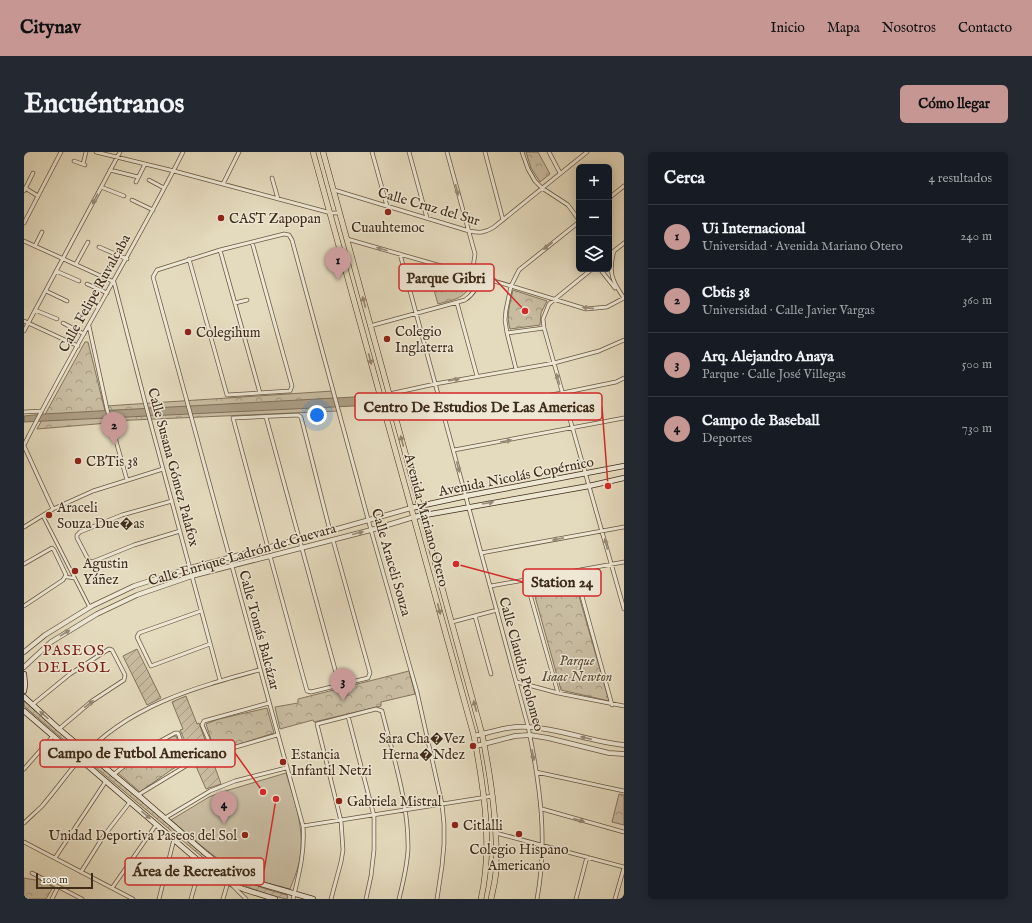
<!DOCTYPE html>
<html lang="es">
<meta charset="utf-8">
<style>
:root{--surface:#171b24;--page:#242831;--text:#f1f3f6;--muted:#9ea1a6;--line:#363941;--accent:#c59692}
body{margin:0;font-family:"IM FELL English",serif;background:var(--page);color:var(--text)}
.controls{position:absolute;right:12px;top:12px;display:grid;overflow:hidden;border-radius:6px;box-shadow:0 2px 10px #0003}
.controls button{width:36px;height:36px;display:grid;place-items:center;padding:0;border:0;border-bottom:1px solid var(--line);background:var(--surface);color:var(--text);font:20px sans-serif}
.scale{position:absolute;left:12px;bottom:10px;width:57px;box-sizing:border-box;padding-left:4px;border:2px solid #3f2b19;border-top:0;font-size:11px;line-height:14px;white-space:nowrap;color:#3f2b19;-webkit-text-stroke:3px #ede7d4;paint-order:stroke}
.you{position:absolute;left:293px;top:263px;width:14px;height:14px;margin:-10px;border:3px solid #fff;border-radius:50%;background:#1a73e8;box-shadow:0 0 0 6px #1a73e833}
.badge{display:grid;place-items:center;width:26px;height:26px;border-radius:50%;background:var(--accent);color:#111;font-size:13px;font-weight:700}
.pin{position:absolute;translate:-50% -33px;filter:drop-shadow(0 1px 2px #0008)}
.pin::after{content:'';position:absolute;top:21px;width:14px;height:12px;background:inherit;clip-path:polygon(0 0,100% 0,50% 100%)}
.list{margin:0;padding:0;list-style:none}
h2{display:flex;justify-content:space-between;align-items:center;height:52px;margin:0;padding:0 16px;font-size:17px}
h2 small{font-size:13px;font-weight:400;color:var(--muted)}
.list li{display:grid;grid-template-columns:26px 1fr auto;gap:12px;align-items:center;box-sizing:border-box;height:64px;padding:0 16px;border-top:1px solid var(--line)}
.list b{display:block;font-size:15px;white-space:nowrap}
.list p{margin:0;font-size:13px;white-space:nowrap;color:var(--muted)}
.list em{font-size:13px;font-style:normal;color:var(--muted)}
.icon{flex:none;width:22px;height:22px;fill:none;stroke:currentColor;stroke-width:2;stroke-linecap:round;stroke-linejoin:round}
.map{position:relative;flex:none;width:600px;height:747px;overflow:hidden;border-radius:6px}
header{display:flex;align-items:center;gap:24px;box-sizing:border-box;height:56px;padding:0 20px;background:var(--accent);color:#111}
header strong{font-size:19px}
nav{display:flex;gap:22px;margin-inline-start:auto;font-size:14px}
.intro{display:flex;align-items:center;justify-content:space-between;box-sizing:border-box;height:96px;padding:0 24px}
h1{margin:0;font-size:28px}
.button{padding:10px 18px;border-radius:6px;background:var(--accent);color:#111;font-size:14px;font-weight:700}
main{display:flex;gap:24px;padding:0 24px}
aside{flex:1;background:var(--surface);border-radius:6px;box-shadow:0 2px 10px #0003}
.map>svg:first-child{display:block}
</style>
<header>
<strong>Citynav</strong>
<nav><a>Inicio</a><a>Mapa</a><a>Nosotros</a><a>Contacto</a></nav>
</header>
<div class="intro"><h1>Encuéntranos</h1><a class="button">Cómo llegar</a></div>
<main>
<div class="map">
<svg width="600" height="747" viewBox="0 0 600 747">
<defs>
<pattern id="park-crowns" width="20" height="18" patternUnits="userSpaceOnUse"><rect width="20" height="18" fill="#c8bca1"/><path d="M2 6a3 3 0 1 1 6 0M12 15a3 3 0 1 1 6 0" fill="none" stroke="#a49982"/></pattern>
<pattern id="garden-furrows" width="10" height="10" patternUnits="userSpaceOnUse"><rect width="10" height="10" fill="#c8bca1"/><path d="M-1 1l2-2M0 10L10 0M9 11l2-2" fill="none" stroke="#a49982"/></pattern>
</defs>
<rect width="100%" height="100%" fill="#e4dabd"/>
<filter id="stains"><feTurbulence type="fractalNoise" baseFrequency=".005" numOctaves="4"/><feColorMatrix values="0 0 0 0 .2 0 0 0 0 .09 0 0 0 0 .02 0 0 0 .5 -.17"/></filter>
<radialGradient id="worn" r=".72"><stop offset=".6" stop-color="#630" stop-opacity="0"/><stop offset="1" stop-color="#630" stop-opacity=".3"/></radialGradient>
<path fill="url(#park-crowns)" stroke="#84745d" d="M502,0H514L526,22L516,30L507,16Z
M403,114L450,128C441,147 432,147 414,152Z
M489,138L523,149L517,161L516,173L486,177C482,164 486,151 489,138Z
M61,190H64L84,271L13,277Z
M309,239L313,259L86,269L82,254Z
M549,423L585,549L537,538L507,430Z
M385,519L391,542L357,550V554L290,570L289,568L256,577L251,555L274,551V547Z
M243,556L250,581L191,600L182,572L195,567Z
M149,584H152L163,609L147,618L116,640L94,621C112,606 129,595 149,584Z
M595,642L600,643V673L588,670Z
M0,726L11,728L14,727L29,735L22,747H0Z"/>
<path fill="url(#garden-furrows)" stroke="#84745d" d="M113,497L137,546L123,553L99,504Z
M162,544L173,572L175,571L197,632L182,637L156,578L159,577L148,550Z
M0,549L59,599V602H56L0,554Z
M66,605L198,716C219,730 240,737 263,743L264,746L262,747C238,741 216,734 196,720L63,608V606Z"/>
<path fill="#c8bca1" stroke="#84745d" d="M262,621C271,650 282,680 275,711C273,720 269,729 266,737C256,734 244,732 234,728C200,716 174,691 147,668L185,645L198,640Z"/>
<path fill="#ac9e85" stroke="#80705a" d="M348,244L350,253L0,270V264L20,262Z"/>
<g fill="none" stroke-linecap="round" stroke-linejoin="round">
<g stroke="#685742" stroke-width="4">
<path id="pedestrian" d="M19,364L66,456
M42,425L50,426"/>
</g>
<g stroke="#685742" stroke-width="4.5">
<path id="minor" d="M72,0L150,19L307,61H316
M348,0L363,54
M385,0L403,66
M423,0L451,102L448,122
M461,0L479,68
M498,0L504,17L511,29L518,36L544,53L555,68
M525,0L536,21
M50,9L61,13
M59,12L62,0
M86,18L114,25
M248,26L254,47
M125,28L140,36
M112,30L121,12
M199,32L215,0
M77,35L100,44
M1,36L14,44
M310,38L445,79C455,81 461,81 470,75L563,0
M0,39L9,21
M585,46L600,34
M108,48L129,58
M0,71L37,0
M323,87L487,134L562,157L583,155L600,146
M0,89L90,130L122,254L196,528
M11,94L18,80
M75,95L103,107
M196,98L236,241
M590,99C584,120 588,129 600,146
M376,102L504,574C516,633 524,688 513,747
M585,103L600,91
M165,107L203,243L266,239L268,234L228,90
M52,112L64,90
M568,117L525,152L519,167L520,176L600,457
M576,117L591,136
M32,119L55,129
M63,132L83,141
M22,139L43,149
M211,151L223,148
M433,151L453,224
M11,158L33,167
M0,169L54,194
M39,171L60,182
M65,174L83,257L103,328
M346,174L441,148C450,142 453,135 456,125
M0,179L96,0
M483,181L520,176
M492,217L483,181L481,168L482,158L487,134L495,118L555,70
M365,242L411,232L530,211L575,199L600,188
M0,260L18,259
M420,262L538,241L592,230L600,226
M242,265L315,532
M0,293C50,194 109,99 159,0
M0,294L29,357
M430,298L600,266
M148,349L98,363L56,380L53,383V386L65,409L68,410L110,393L156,379
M0,375L29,357L69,339L139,317
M244,396L209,266L274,263L277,265L306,379
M457,401L600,375
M246,404L283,539L287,540L344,526L346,521L309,388
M0,412L28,396L30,398L42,423L39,428L0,454
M551,419L588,553
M502,428L534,541
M467,434L600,410
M177,459L115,481L113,485L127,514L186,492
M451,464L467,522
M428,470L473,458
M493,530L534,541L600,554
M245,551L180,569L178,573L189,598L191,601L253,583
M8,553L46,522L85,497L88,498L101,523L100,528L68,549L35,577
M324,564L350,664V698L347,724L342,747
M0,617L29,584
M512,620L600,639
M89,623L120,598L151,581H154L165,612L114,643
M518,657L600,680
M141,666L186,639L211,629L262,616
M0,671C6,665 12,660 18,654C31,639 43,622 56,607C104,554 169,536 235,518
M279,674L469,644
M472,681L600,715
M0,690L109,747
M31,706L82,629
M57,720L79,685L106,650
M8,721L58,747
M208,733L222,747
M88,736L132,673
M28,747L34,735
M135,747L150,687
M167,747L177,711
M199,747L204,730
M269,747C275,722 281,700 279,674L129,125L133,118L196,98L260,82L265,83L268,88L347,378L393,540L418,652L420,672V692L418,714L413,747
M307,747L317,710L319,698L317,669L293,572L352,557L358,559C369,604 385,651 384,698C383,715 379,731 375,747
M552,747L563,705
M591,747L600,716"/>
</g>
<g stroke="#685742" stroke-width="5.5">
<path id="tertiary" d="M0,500L21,483L68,454L110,434L166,416L306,379L387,356
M0,515L27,490L73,462L113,443L168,424L347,378L390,365
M450,584C467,580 487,573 505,575C537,577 568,590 600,593
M452,594L491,584L506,583L524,586L585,601L600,602"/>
</g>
<g stroke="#3f2b19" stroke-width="6">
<path id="secondary" d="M387,356L442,344L600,314
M390,365L565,334L600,326
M0,522L1,533L0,539
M0,545L35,577L114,643L181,701L195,712L220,727L289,747
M0,559L177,711L205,731L219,737L251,747"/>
</g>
<g stroke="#3f2b19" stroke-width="6">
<path id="primary" d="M289,0L450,584C460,637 469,694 457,747
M299,0L458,582C467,626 474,672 472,717C472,727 469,737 467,747"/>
</g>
<use href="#pedestrian" stroke="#ede7d4" stroke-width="2.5"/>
<use href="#minor" stroke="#ede7d4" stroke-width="3"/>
<use href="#tertiary" stroke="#ede7d4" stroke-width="4"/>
<use href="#secondary" stroke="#ede7d4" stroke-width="4.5"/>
<use href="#primary" stroke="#e4dabd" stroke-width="5"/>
</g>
<defs><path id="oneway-solid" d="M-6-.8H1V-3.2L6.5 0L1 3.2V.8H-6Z"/></defs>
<g fill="#968976">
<use href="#oneway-solid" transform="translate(433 38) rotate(75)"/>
<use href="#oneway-solid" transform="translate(71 47) rotate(118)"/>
<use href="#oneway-solid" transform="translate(524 94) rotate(142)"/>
<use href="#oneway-solid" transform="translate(358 97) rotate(-164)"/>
<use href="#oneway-solid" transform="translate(564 156) rotate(-174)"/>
<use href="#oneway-solid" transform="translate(534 227) rotate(-106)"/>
<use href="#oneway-solid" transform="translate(430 228) rotate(-10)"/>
<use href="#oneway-solid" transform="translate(482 289) rotate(-10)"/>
<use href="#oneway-solid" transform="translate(434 315) rotate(75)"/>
<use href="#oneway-solid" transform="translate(464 351) rotate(-10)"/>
<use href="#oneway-solid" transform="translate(334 381) rotate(-15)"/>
<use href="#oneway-solid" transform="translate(534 387) rotate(169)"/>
<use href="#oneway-solid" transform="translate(582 392) rotate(-105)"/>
<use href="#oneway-solid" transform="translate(41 481) rotate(-31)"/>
<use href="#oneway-solid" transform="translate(65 552) rotate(-38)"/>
<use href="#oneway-solid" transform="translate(20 563) rotate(-138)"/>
<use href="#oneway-solid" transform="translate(562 586) rotate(-167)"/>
<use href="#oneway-solid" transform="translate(509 603) rotate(80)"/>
<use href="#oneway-solid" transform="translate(122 663) rotate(41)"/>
<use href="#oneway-solid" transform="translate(555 668) rotate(15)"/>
</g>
<g fill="#92826b">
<use href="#oneway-solid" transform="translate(340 150) rotate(-105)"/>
<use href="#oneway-solid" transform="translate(346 207) rotate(75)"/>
<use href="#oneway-solid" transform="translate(378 289) rotate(-105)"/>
<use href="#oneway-solid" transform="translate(415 457) rotate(75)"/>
<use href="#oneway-solid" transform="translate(451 554) rotate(-105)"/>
</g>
<g fill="#8f2418" stroke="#ede7d4" stroke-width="1.5">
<circle cx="364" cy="60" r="4"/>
<circle cx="197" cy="66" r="4"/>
<circle cx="164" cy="180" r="4"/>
<circle cx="363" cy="187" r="4"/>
<circle cx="54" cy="309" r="4"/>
<circle cx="25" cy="363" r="4"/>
<circle cx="51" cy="419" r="4"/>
<circle cx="449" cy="594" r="4"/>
<circle cx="259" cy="610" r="4"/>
<circle cx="315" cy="649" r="4"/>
<circle cx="431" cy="673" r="4"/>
<circle cx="495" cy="682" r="4"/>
<circle cx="221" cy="683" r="4"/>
</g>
<g text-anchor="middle" stroke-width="3" stroke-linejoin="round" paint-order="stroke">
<g font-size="14" fill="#3f2b19" stroke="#ede7d4">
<text transform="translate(405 54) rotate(16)" y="5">Calle Cruz del Sur</text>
<text transform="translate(70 141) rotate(-61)" y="5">Calle Felipe Ruvalcaba</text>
<text transform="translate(150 315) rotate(75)" y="5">Calle Susana Gómez Palafox</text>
<text transform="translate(492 324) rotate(-11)" y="5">Avenida Nicolás Copérnico</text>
<text transform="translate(403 368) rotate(75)" y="5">Avenida Mariano Otero</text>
<text transform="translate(218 402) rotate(-16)" y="5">Calle Enrique Ladrón de Guevara</text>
<text transform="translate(368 410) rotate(74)" y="5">Calle Araceli Souza</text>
<text transform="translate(236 478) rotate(75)" y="5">Calle Tomás Balcázar</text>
<text transform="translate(498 512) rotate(75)" y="5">Calle Claudio Ptolomeo</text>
</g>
<g font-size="14" fill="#3f2b19" stroke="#ede7d4" text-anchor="start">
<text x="205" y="71">CAST Zapopan</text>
<text x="364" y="80" text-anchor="middle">Cuauhtemoc</text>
<text x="371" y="184">Colegio<tspan x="371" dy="16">Inglaterra</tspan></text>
<text x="172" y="185">Colegihum</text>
<text x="62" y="314">CBTis 38</text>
<text x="33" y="360">Araceli<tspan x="33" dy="16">Souza Due�as</tspan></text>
<text x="59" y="416">Agustin<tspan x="59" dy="16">Yáñez</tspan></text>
<text x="441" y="591" text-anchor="end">Sara Cha�Vez<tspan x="441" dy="16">Herna�Ndez</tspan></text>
<text x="267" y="607">Estancia<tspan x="267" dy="16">Infantil Netzi</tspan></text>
<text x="323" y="654">Gabriela Mistral</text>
<text x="439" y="678">Citlalli</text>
<text x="213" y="688" text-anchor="end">Unidad Deportiva Paseos del Sol</text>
<text x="495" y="702" text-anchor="middle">Colegio Hispano<tspan x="495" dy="16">Americano</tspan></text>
</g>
<g font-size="14" font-style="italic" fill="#5a4834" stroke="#ede7d4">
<text x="553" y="513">Parque<tspan x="553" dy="16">Isaac Newton</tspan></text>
</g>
<g font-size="15" letter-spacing="1" fill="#7a1f14" stroke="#ede7d4">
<text x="50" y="503">PASEOS<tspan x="50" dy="17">DEL SOL</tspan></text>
</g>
</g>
<path fill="none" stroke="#d62828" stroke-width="1.5" d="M501 159L470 126M584 334L578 255M432 412L499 430M239 640L211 601M252 647L240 719"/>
<g fill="#d62828" stroke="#ede7d4" stroke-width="1.5">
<circle cx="501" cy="159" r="4"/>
<circle cx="584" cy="334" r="4"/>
<circle cx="432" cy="412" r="4"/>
<circle cx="239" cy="640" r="4"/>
<circle cx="252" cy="647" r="4"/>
</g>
<g fill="#ede7d4" stroke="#d62828" stroke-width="1.5">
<rect x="375" y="112" width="95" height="27" rx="4"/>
<rect x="331" y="241" width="247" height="27" rx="4"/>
<rect x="499" y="417" width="78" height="27" rx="4"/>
<rect x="16" y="588" width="195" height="27" rx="4"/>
<rect x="101" y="706" width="139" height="27" rx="4"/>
</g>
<g font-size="15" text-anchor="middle" font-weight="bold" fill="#3f2b19">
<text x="422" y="131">Parque Gibri</text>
<text x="455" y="260">Centro De Estudios De Las Americas</text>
<text x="538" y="435">Station 24</text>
<text x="113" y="606">Campo de Futbol Americano</text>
<text x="170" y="724">Área de Recreativos</text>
</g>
<rect width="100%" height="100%" filter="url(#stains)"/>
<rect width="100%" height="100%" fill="url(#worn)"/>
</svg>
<div class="controls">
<button>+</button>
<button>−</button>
<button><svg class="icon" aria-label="layers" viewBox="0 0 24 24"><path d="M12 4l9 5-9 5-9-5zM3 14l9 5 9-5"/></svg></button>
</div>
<div class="scale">100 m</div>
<div class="you"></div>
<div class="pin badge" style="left:314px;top:128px">1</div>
<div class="pin badge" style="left:90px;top:293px">2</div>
<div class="pin badge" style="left:319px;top:549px">3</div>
<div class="pin badge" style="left:200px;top:672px">4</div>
</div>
<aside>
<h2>Cerca<small>4 resultados</small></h2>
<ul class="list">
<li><span class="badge">1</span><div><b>Ui Internacional</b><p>Universidad · Avenida Mariano Otero</p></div><em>240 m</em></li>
<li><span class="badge">2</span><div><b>Cbtis 38</b><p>Universidad · Calle Javier Vargas</p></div><em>360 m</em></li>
<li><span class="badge">3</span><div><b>Arq. Alejandro Anaya</b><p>Parque · Calle José Villegas</p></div><em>500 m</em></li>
<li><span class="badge">4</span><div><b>Campo de Baseball</b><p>Deportes</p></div><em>730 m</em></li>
</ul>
</aside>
</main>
